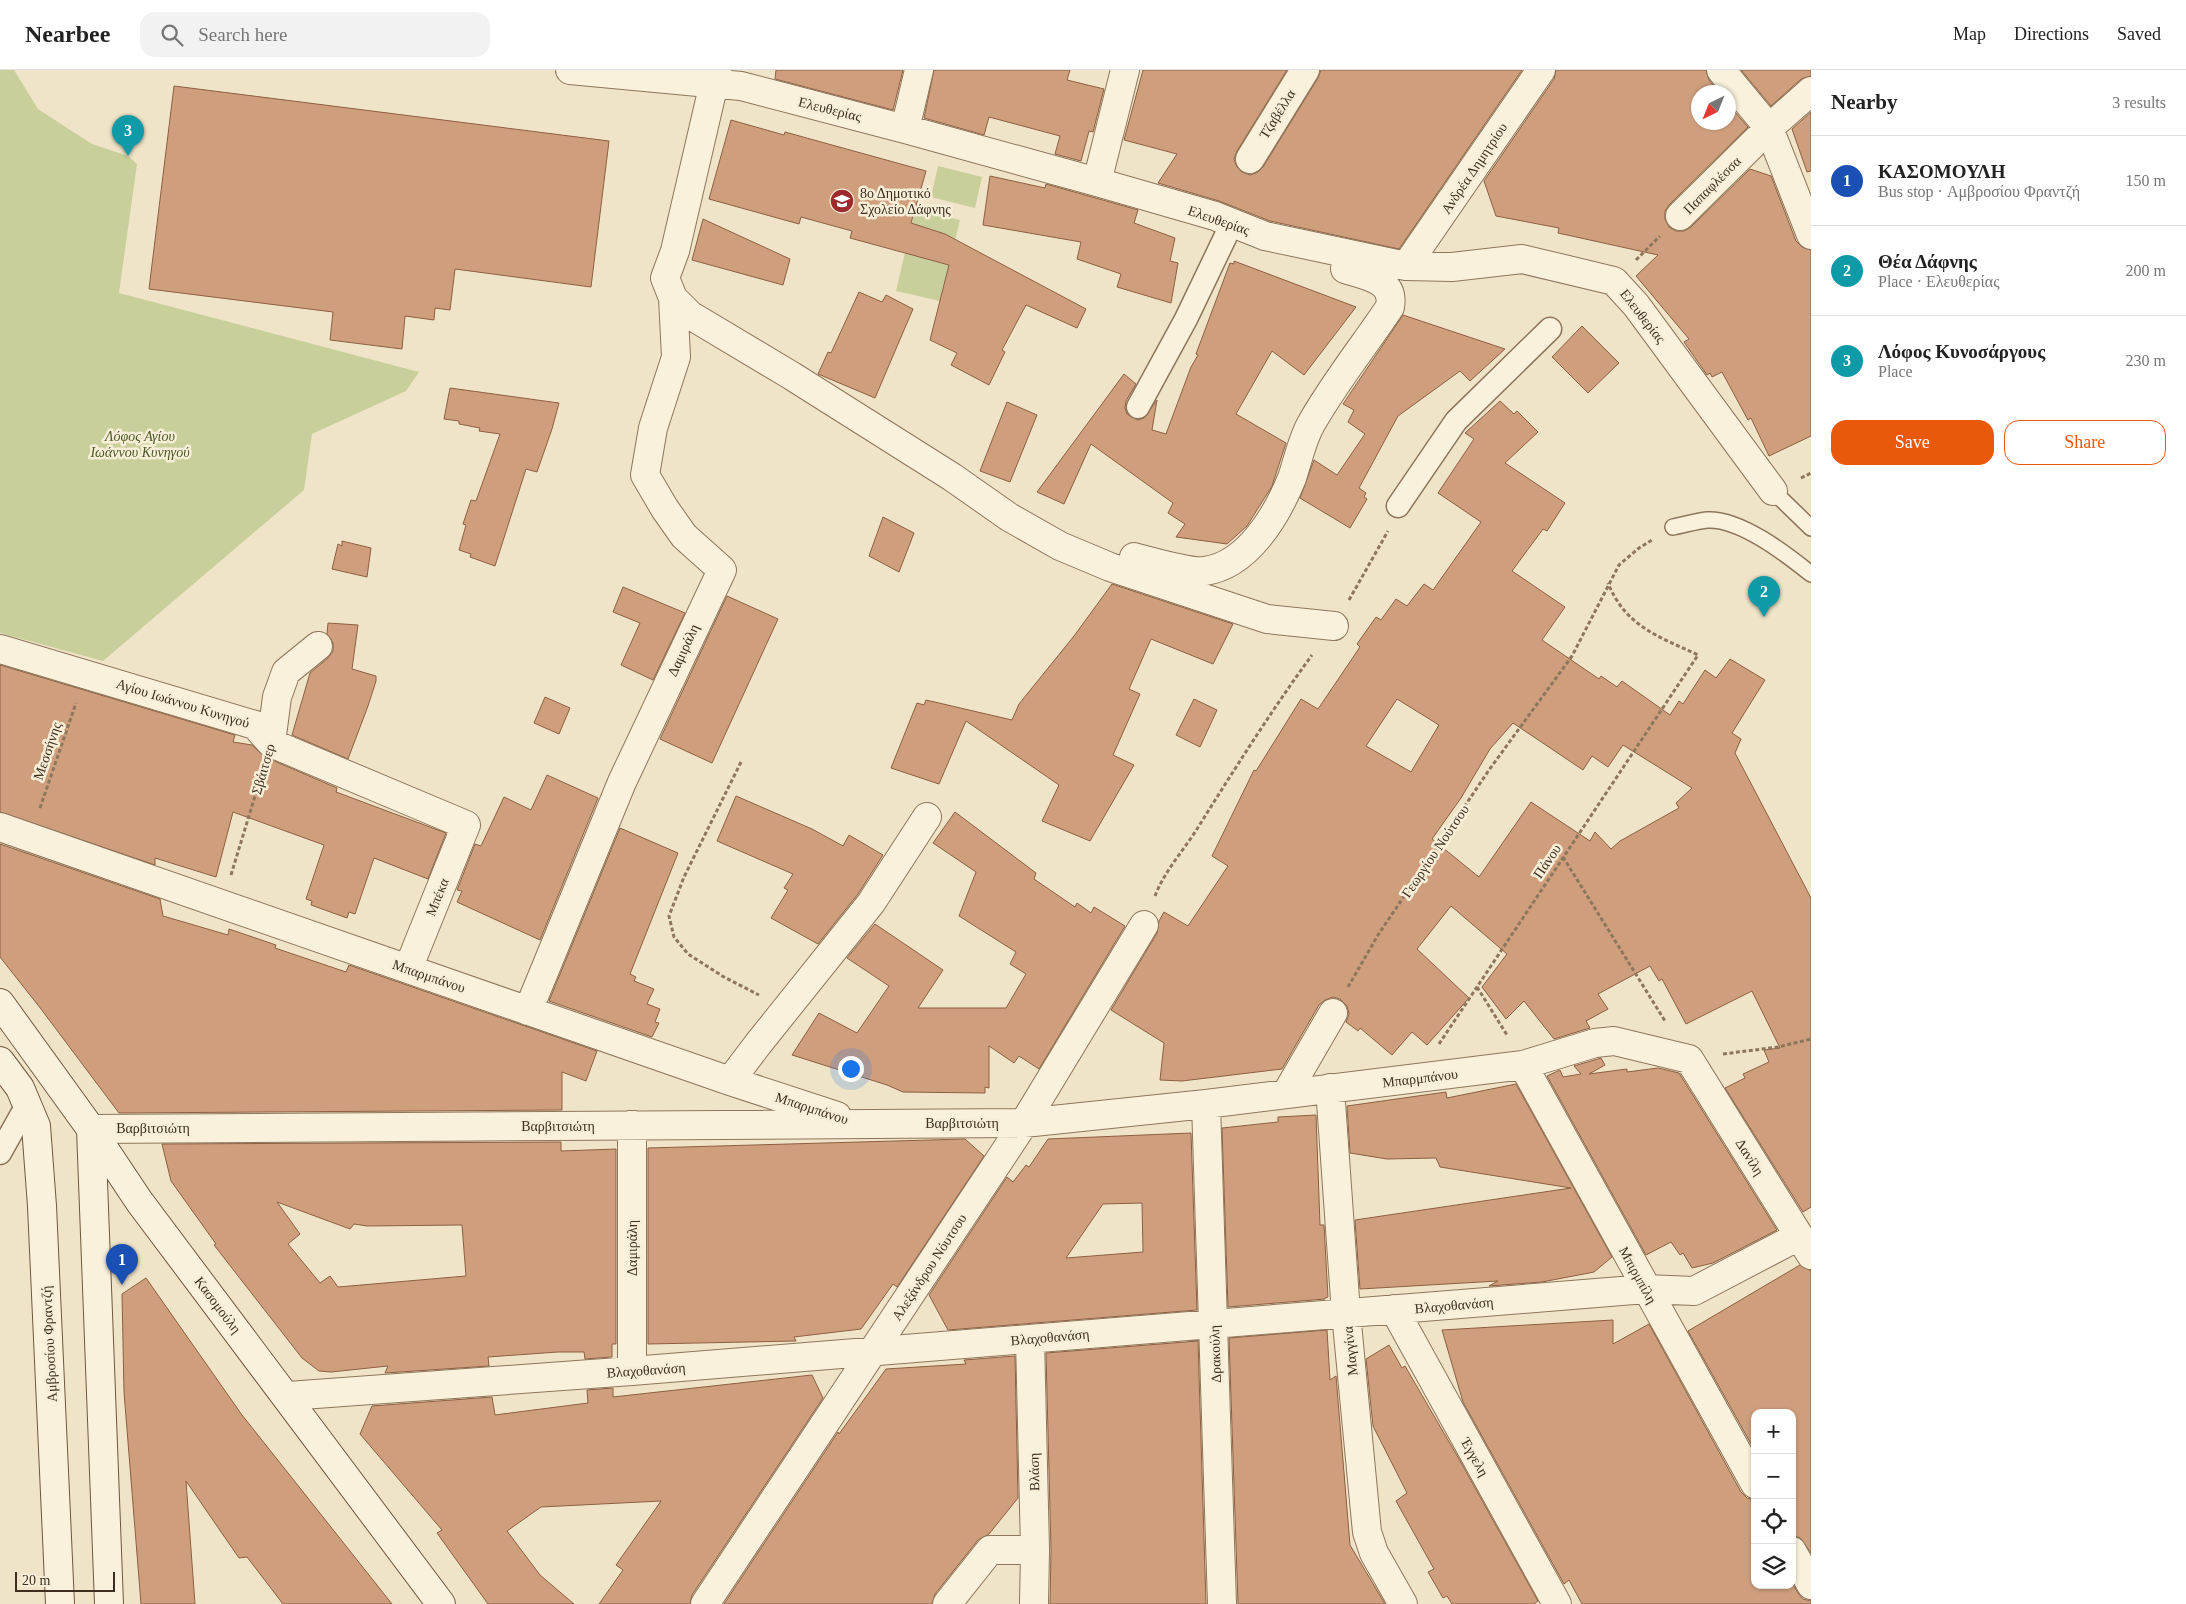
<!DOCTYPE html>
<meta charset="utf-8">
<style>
:root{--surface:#fff;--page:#f2f2f2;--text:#222;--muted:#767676;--line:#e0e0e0;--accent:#ea580c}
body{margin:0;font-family:Georgia,serif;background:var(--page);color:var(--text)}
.controls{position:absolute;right:15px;bottom:15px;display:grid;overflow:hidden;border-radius:10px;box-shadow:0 1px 4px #0004}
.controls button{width:45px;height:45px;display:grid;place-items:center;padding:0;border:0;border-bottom:1px solid var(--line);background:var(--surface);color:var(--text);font:25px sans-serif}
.compass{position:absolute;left:1691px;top:15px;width:45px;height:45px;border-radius:50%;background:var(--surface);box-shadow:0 1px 4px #0004;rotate:223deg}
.scale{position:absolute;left:15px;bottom:12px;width:100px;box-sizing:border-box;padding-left:5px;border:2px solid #3d2e20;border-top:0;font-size:14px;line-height:18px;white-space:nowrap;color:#3d2e20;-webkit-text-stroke:4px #f7eed8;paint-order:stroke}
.you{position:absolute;left:850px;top:998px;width:18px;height:18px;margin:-12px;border:4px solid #fff;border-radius:50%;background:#1a73e8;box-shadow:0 0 0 8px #1a73e833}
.badge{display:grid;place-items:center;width:32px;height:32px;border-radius:50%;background:var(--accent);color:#fff;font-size:16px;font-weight:700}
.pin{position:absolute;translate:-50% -41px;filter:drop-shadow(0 1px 2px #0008)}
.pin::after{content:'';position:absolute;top:26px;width:18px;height:15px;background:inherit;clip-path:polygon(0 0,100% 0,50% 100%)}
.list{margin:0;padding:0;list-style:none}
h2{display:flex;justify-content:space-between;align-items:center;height:65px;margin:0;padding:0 20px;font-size:21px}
h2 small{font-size:16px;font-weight:400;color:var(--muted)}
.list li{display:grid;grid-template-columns:32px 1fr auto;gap:15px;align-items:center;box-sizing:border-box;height:90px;padding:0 20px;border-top:1px solid var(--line)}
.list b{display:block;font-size:19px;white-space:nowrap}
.list p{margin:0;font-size:16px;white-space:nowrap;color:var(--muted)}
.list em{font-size:16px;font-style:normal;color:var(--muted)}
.actions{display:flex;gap:10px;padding:15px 20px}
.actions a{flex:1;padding:11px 0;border:1px solid var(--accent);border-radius:15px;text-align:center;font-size:18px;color:var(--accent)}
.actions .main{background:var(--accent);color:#fff}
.icon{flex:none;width:28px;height:28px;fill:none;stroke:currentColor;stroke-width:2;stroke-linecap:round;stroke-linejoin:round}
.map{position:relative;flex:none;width:1811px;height:1534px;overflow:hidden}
header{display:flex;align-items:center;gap:30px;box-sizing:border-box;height:70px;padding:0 25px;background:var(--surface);border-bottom:1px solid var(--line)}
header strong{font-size:24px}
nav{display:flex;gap:28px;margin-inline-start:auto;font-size:18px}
.search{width:350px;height:45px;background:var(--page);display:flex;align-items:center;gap:12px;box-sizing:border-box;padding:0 18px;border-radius:15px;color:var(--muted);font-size:19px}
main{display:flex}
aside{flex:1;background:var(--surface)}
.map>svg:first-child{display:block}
</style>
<header>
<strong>Nearbee</strong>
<div class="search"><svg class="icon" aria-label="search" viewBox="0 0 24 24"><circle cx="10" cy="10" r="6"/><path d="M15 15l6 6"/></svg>Search here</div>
<nav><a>Map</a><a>Directions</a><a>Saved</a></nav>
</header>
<main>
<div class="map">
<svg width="1811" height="1534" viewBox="0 0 1811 1534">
<rect width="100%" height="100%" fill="#f0e4c8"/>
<path fill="#c9cf9b" d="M0,0H14L38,39L92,74L128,86L137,94L119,223L419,302L406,321L312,364L304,420L103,591L0,563Z
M938,96L982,107L975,138L931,127Z
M915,139L960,150L940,231L896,221Z"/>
<path fill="#cf9f7d" stroke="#8d5f41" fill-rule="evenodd" d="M776,0H903L893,40L775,9Z
M934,0H1070L1067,10L1104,19L1093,62L1089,61L1081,91L1055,84L1060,66L989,47L984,65L924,48Z
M1143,0H1287L1237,81L1234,89L1237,97L1242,102L1250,105L1258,102L1263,97L1318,8L1321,0H1522L1399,179L1270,151L1219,131L1158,113L1177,84L1124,70Z
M1556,0H1706L1709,10L1719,22H1698V52H1728V34L1748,57L1669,135L1665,141V149L1669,157L1676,161H1684L1691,157L1750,99L1771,106L1796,171L1802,177L1811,180V366L1769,386L1751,348L1748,350L1722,302L1712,307L1710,303L1707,305L1684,272L1689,269L1636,206L1658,185L1558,163L1559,158L1496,146L1484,111L1554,9Z
M1741,0H1811V6L1801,9L1771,36Z
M174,16L609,71L591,217L455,199L450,240L435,238L434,250L405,246L402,279L330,270L333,242L149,219Z
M1811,42V101L1807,102L1792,59Z
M731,50L784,65L785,62L926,101L914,143L902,140L913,146L911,153L945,164L1086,239L1077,258L1026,235L1002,280L1005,282L989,315L951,295L957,283L930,270L949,195L850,168L852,161L801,147L799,154L709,129Z
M990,106L1045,118L1046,114L1138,140L1134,153L1175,168L1170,191L1178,193L1171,233L1117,217L1121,204L1077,189L1081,172L983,155Z
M703,149L790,189L783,215L692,190Z
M1234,191L1356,237L1304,305L1272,281L1236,344L1286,373L1272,416L1247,456L1227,474L1176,467L1185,454L1168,443L1173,433L1091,374L1064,434L1037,422L1124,304L1136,314L1126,331L1125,338L1127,344L1138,350L1144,348L1157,330L1152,360L1166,364L1191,297L1198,285L1196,284L1230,193L1234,194Z
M859,222L882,232L886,225L913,239L875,328L818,304L828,282L831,283Z
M1403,245L1505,279L1470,311L1460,301L1398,346L1359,418L1366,423L1364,427L1367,429L1350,458L1300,428L1314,390L1337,405L1365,364L1348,352L1354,340L1343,334Z
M1582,256L1619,293L1588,323L1552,287Z
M450,318L559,333L552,359L537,402L526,399L495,496L470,487L471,484L459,480L466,455L463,454L471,430L476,431L500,364L479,361L480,358L459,354V351L444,349Z
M1500,331L1514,344L1517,341L1538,362L1505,393L1565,433L1547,461L1543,459L1512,501L1565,537L1542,570L1599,609L1601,606L1617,617L1622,611L1670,645L1679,631L1683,634L1705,600L1716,608L1730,589L1765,610L1732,663L1741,669L1735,683L1811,828V1137L1803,1142L1725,1018L1745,1008L1743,1004L1769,992L1764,980L1780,978L1752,921L1686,954L1662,909L1659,911L1650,896L1598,924L1608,939L1586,951L1590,958L1554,969L1524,931L1506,949L1482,917L1507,884L1451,836L1417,879L1469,928L1427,975L1412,962L1392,985L1360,958L1358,961L1346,952L1349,944L1347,936L1340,929L1333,927L1325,930L1319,935L1282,999L1182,1011L1160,1010L1164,973L1111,940L1157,863L1159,851L1164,842L1188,856L1228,796L1212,786L1254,700L1256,701L1301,629L1318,639L1360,577L1357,574L1376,547L1381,550L1396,529L1407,536L1424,514L1433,520L1481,452L1438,423L1474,369L1465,363ZM1397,629L1439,655L1411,702L1366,676ZM1513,653L1583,700L1592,686L1608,697L1623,675L1692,718L1676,733L1679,738L1620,771L1611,779L1595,762L1590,771L1531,732L1479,807L1432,769L1461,728L1490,679Z
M1007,332L1037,345L1010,412L980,401Z
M883,447L914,463L899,502L869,486Z
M342,471L371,478L367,507L332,499L338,474L342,476Z
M1112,514L1233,554L1213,594L1151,569L1129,619L1140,624L1113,685L1134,695L1090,771L1042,751L1059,715L966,651L939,714L891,698L917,633L924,635L926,630L1012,650L1019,634L1074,566Z
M623,517L685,543L653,610L621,595L640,553L613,542Z
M727,526L778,549L712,693L660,669Z
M328,553L358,555L352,599L376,606V611L368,636L348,689L292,665L310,603L328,588L333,581V573L327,564Z
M0,595L235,665L233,672L252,675L265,687L337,718L336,722L446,763L428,809L374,788L355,844L349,842L347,848L311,835L312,831L306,829L324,775L233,742L216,807L155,788V795L0,742Z
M545,627L570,638L559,664L534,653Z
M1194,629L1217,640L1200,677L1176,665Z
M547,705L598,728L540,870L457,832L462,821L457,820L475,774L481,776L504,727L531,740Z
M736,726L812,759L843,776L849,765L883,785L858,824L818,874L771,848L788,820L784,818L793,804L717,771Z
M955,742L1036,803L1034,809L1075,837L1077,833L1091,843L1094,837L1125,856L1039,999L1019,986L1014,993L989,976V1018L985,1017V1023L903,1022L887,1015L792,985L819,943L857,963L889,916L847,888L875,854L943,900L918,938H1006L1026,904L1010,894L1016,882L959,846L976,802L933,773Z
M620,758L678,783L630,904L636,907L634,911L654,919L647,934L660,939L655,952L659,953L652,967L549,931Z
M0,774L160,829L163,846L228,865L229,859L276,875L275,878L346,902L349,895L597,981L586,1011L562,1002V1040L119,1043L41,939L0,887Z
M1601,988L1605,995L1589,1004L1627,999V1002L1658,998L1679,1003L1777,1160L1713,1193L1692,1198L1683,1183L1680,1185L1671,1172L1646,1185L1547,1006L1560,1000L1563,1007L1581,1004L1574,996Z
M1516,1014L1612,1187L1594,1202L1542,1212L1489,1216L1498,1211L1360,1219L1355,1150L1571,1118L1440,1097L1436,1088L1387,1089L1350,1083L1347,1036L1446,1022L1447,1028Z
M1316,1045L1320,1155H1324L1328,1227L1325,1228V1229L1228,1237L1222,1058L1278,1052V1047Z
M1191,1063L1197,1240L948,1260L929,1225L1007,1107L1013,1112L1026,1095L1029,1097L1048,1069ZM1142,1133L1143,1182L1066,1188L1103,1134Z
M965,1069L984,1086L897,1217L893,1214L861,1259L794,1267L796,1271L648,1274V1078Z
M561,1072V1081L616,1079V1274H612V1287L585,1289L584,1282H558L488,1287L489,1296L385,1303L388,1296L331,1302L319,1301L302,1288L214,1175L216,1174L171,1111L162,1074ZM277,1132L350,1159L354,1154L367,1156L462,1155L466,1206L338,1217L330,1206L320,1213L288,1174L300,1164Z
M1800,1195L1811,1201V1483L1800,1468L1792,1465V1343H1755V1381L1688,1261Z
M146,1208L242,1345L392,1534H283L247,1487L239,1488L186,1411L195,1534H141L124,1322L122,1224Z
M1613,1250V1274L1649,1254L1741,1422L1747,1428L1755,1430V1515H1792V1513L1798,1523L1803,1529L1811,1531V1534H1582L1569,1510L1564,1514L1463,1332L1442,1260Z
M1327,1260L1330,1310L1336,1306L1350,1475L1385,1534H1238L1229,1268Z
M1198,1271L1206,1534H1050L1051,1480L1046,1283Z
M1389,1275L1402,1298L1405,1296L1459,1389L1538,1531L1534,1534H1452L1447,1526L1443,1528L1428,1502L1434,1499L1396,1431L1407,1423L1373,1356L1366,1289Z
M1015,1286L1018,1428L989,1464L978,1470L935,1524L932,1534H724L838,1362L839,1364L886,1299L966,1294L964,1290Z
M812,1305L823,1328L692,1525L690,1534H599L623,1500L616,1495L661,1431L541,1437L507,1461L540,1505L574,1534H488L437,1463L442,1460L360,1364L372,1336L492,1327L495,1345L588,1333L587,1320L613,1318V1327Z"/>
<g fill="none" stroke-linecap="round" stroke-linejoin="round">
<g stroke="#8d765c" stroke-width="18">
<path id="service" d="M1773,421L1811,458
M1673,457C1684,455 1696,451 1707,450C1740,448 1786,484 1811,504"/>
</g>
<g stroke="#8d765c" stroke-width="25">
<path id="pedestrian" d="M1138,337L1186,249L1232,153
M1398,436L1456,351L1550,259
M0,1083L28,1033"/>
</g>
<g stroke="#8d765c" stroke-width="30">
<path id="minor" d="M570,0L741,16L905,59L1097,112L1215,146L1265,166L1406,196L1452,197L1522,189L1614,211L1636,235L1773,421
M717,0L675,181L665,208L673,228L690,245L792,306L952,407L1009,447L1060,476L1110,497L1267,549L1334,556
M1721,0L1769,58L1811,165
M905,59L919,0
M1250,89L1305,0
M1097,112L1125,0
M1680,146L1769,58L1811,21
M1406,196L1541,0
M1134,487C1150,491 1189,503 1205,501C1248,495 1277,445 1292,408C1298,390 1302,370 1311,354C1334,313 1364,276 1390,237C1395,209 1366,206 1345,199
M0,579L255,655L271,673L466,755L408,899
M271,673L277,627L286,602L318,576
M0,757L730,1011L837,1046
M528,941L622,712L722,500L684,466L665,439L645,405L653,358L676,287L673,228
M1523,995L1755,1414
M730,1011L758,974L871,833L927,747
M1330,1018L1346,1243L1367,1462L1374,1483L1403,1534
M1286,1024L1333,943
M1206,1034L1222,1534
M632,1055V1301
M91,1059L1024,1053L1206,1034L1523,995L1595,973L1614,971L1689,989L1811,1185
M1394,1239L1557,1534
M1030,1269L1035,1480L1034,1534
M288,1326L632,1301L1646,1219L1694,1221L1799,1166
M1792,1481L1811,1515
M705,1534L1024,1053L1144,855
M947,1534L990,1480H1035"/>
</g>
<g stroke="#6f573f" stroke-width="30">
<path id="secondary" d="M0,933L91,1059L139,1131L441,1534
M0,991L20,1018L36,1056L42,1136L60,1534
M91,1059L109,1534"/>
</g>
<path stroke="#8d765c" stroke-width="3" stroke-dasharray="4 2.5" stroke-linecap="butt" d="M1636,190L1660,166
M1801,408L1811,403
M1349,530L1388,461
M741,692L684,807L669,846L674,867L688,884L724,907L759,925
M40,738L76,633
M1563,787L1665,951
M231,805L262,703
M1155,826C1164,802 1183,781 1197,759C1234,700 1271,641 1312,585
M1348,917L1378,865L1489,700L1572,586L1619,495L1639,478L1652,470
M1477,917L1507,965
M1439,974L1698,585C1658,566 1626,557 1608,513
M1723,984L1778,977L1811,969"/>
<use href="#service" stroke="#faf1dc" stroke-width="15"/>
<use href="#pedestrian" stroke="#faf1dc" stroke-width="22"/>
<use href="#minor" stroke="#faf1dc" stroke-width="28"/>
<use href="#secondary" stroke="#faf1dc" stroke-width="28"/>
</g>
<defs>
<g id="school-disc" transform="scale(1.25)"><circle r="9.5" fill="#9e2a2b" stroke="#f7eed8"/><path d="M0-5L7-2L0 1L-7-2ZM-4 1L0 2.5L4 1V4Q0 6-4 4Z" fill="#fff"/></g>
</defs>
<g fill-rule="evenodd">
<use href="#school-disc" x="842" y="131"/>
</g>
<g text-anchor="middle" stroke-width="5" stroke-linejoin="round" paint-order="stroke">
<g font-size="14" fill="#3d2e20" stroke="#f7eed8">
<text transform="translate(830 39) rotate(14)" y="5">Ελευθερίας</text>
<text transform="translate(1277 44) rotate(-58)" y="5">Τζαβέλλα</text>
<text transform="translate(1474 98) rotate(-56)" y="5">Ανδρέα Δημητρίου</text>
<text transform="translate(1712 115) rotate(-45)" y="5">Παπαφλέσσα</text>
<text transform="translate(1219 150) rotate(19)" y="5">Ελευθερίας</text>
<text transform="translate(1643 246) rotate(52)" y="5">Ελευθερίας</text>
<text transform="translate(683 580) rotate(-65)" y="5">Δαμιράλη</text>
<text transform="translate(183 633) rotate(17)" y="5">Αγίου Ιωάννου Κυνηγού</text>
<text transform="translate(47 681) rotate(-71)" y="5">Μεσσήνης</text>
<text transform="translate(263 699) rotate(-74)" y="5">Σβάιτσερ</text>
<text transform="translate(1435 781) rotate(-56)" y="5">Γεωργίου Νούτσου</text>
<text transform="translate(1547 791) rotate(-56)" y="5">Πάνου</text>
<text transform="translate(437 827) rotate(-68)" y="5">Μπέκα</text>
<text transform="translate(429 906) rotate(19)" y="5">Μπαρμπάνου</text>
<text transform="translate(1420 1008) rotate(-7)" y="5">Μπαρμπάνου</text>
<text transform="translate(812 1038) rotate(18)" y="5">Μπαρμπάνου</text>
<text x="962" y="1058">Βαρβιτσιώτη</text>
<text x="558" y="1061">Βαρβιτσιώτη</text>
<text x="153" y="1063">Βαρβιτσιώτη</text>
<text transform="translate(1750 1087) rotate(58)" y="5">Δανίλη</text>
<text transform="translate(632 1178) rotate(-90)" y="5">Δαμιράλη</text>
<text transform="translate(929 1197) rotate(-57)" y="5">Αλεξάνδρου Νόυτσου</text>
<text transform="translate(1638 1205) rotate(61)" y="5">Μπιρμπίλη</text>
<text transform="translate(218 1235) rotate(53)" y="5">Κασομούλη</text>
<text transform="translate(1454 1235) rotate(-5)" y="5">Βλαχοθανάση</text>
<text transform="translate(1050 1267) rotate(-5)" y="5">Βλαχοθανάση</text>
<text transform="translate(49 1274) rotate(-93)" y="5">Αμβροσίου Φραντζή</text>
<text transform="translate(1350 1281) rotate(-96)" y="5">Μαγγίνα</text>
<text transform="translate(1215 1284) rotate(-92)" y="5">Δρακούλη</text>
<text transform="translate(646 1300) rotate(-4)" y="5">Βλαχοθανάση</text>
<text transform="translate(1475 1387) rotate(61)" y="5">Έγγελη</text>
<text transform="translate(1034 1402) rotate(-91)" y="5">Βλάση</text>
</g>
<g font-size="14" fill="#3d2e20" stroke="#f7eed8" text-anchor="start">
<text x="860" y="128">8ο Δημοτικό<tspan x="860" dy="16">Σχολείο Δάφνης</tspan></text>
</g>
<g font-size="14" font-style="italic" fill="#4d5a26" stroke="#f7eed8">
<text x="140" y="371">Λόφος Αγίου<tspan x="140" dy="16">Ιωάννου Κυνηγού</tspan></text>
</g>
</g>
</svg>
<div class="controls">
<button>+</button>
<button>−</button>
<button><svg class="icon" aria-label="locate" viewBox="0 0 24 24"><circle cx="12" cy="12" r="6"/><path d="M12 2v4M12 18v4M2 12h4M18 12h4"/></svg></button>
<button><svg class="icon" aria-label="layers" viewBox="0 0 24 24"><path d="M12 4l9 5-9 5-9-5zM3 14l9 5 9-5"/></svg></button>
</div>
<svg class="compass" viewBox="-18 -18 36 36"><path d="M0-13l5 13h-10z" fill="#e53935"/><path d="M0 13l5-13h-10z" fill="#767676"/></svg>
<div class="scale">20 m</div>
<div class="you"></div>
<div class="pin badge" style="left:122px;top:1215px;background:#1a4fb4">1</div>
<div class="pin badge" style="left:1764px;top:547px;background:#0f9aa8">2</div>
<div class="pin badge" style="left:128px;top:86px;background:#0f9aa8">3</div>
</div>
<aside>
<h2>Nearby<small>3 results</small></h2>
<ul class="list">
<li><span class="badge" style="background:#1a4fb4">1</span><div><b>ΚΑΣΟΜΟΥΛΗ</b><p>Bus stop · Αμβροσίου Φραντζή</p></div><em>150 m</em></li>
<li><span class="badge" style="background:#0f9aa8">2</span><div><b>Θέα Δάφνης</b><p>Place · Ελευθερίας</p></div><em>200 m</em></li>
<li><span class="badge" style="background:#0f9aa8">3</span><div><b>Λόφος Κυνοσάργους</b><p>Place</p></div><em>230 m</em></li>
</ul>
<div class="actions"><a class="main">Save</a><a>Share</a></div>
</aside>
</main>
